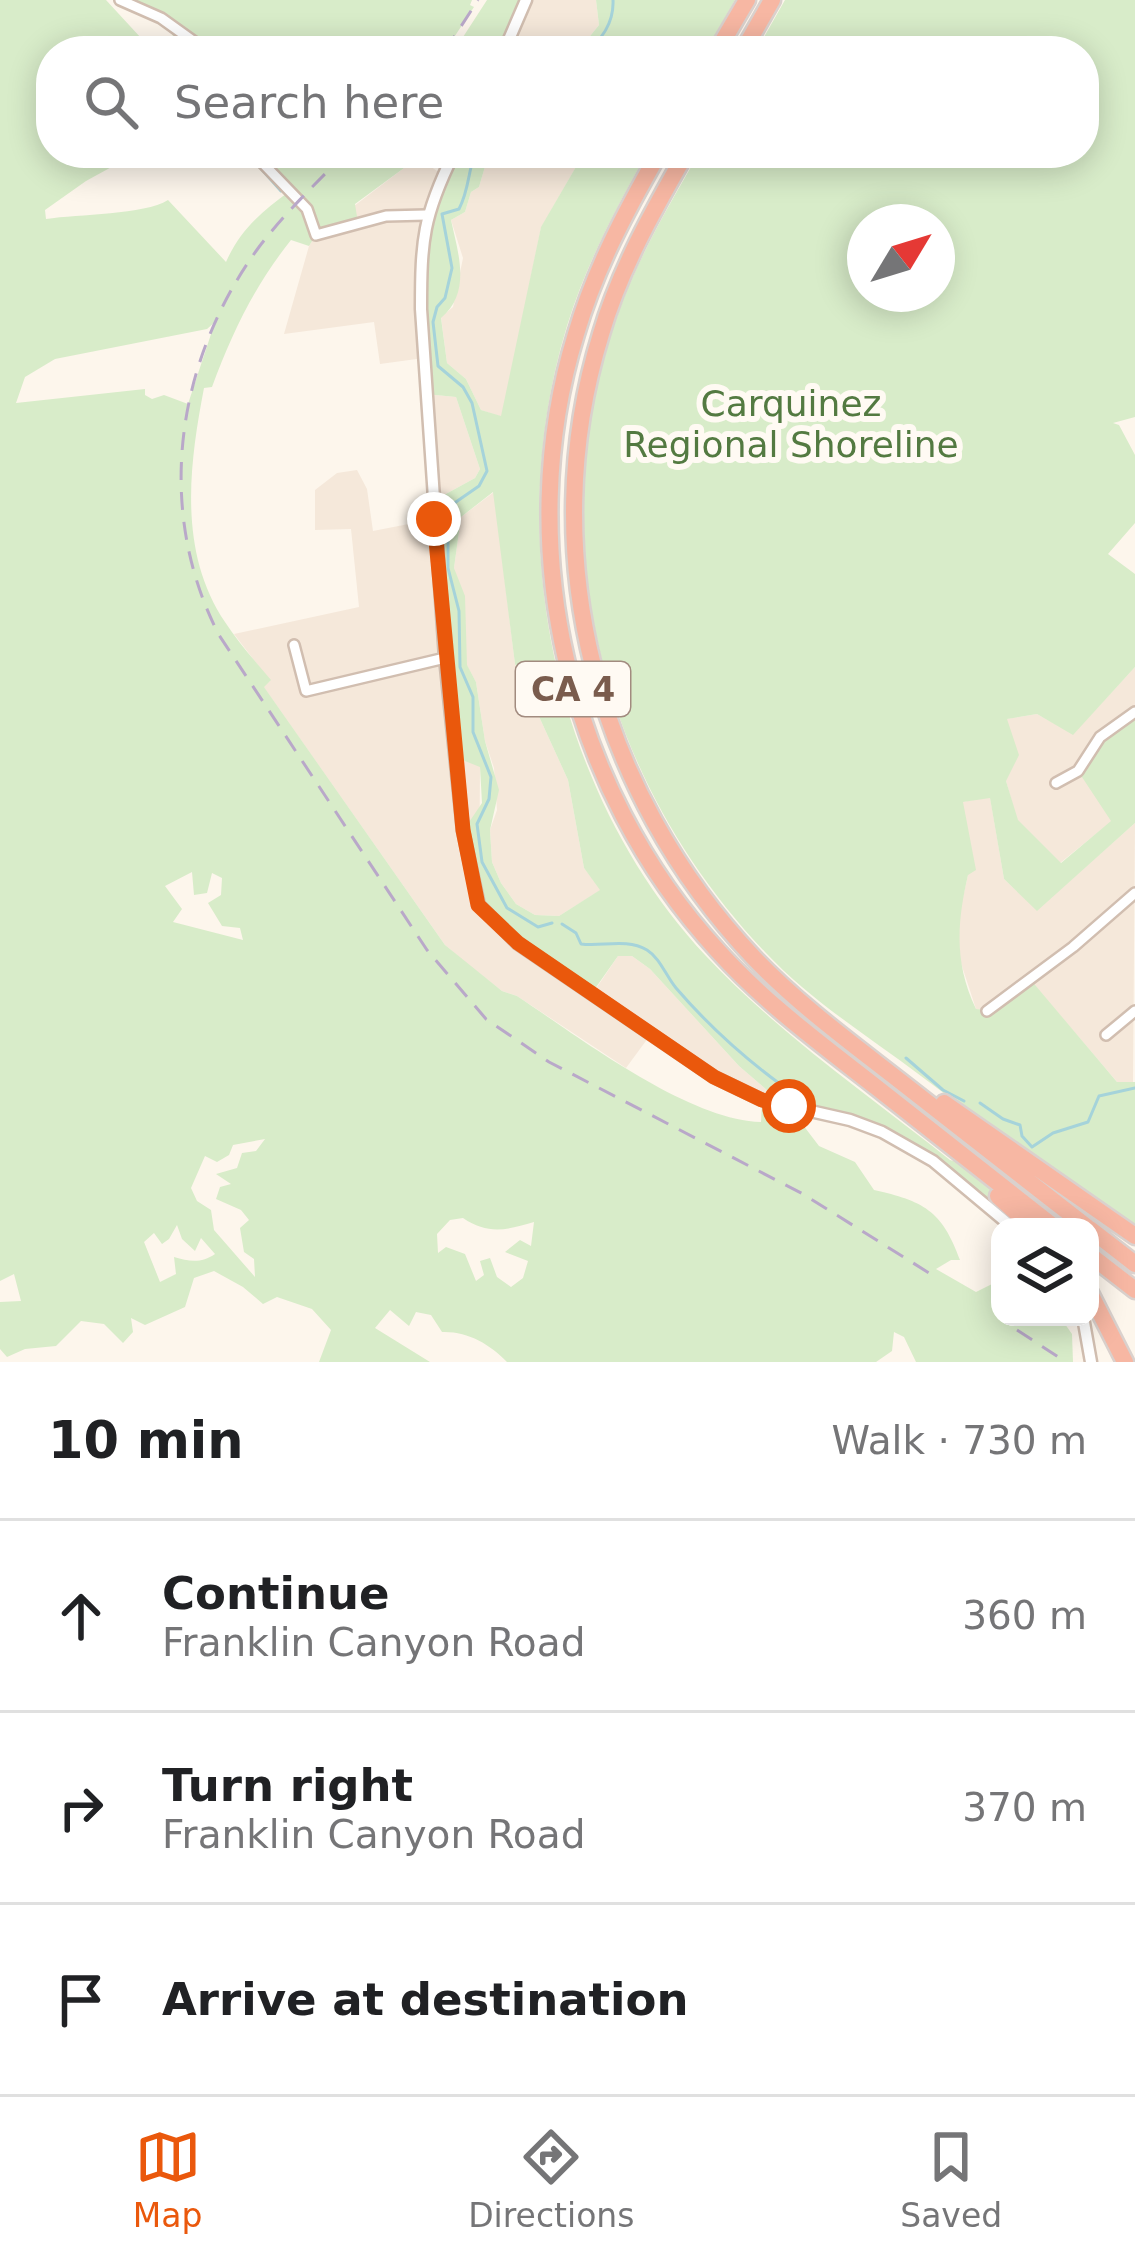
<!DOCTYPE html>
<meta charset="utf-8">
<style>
:root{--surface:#fff;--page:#f6f6f6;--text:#202124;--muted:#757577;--line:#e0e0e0;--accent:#ea580c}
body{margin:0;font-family:"DejaVu Sans",sans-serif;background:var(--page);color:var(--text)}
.controls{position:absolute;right:36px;bottom:36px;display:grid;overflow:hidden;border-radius:24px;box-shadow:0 6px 30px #0003}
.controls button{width:108px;height:108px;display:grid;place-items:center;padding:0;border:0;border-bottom:3px solid var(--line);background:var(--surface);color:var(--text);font:60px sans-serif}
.compass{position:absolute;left:847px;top:204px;width:108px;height:108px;border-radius:50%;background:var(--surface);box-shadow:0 6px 30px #0003;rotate:52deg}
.stop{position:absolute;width:36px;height:36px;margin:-27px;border:9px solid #ea580c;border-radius:50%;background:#fff}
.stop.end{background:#ea580c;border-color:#fff;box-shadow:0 3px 12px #0008}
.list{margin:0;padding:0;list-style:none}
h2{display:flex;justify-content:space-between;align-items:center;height:156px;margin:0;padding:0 48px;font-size:51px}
h2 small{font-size:39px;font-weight:400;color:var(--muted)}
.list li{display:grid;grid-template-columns:78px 1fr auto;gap:36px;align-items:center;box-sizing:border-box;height:192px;padding:0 48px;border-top:3px solid var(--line)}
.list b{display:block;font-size:45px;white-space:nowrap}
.list p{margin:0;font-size:39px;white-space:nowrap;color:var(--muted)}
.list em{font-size:39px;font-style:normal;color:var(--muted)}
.icon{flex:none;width:66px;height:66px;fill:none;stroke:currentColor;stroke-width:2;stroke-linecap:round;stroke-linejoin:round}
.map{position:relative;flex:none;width:1135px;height:1362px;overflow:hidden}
.search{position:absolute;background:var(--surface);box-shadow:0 6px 30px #0003;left:36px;right:36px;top:36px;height:132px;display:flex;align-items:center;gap:30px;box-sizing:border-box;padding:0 42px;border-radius:48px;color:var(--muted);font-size:45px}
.sheet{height:732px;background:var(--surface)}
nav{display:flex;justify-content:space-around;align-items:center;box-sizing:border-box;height:168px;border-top:3px solid var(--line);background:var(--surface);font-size:33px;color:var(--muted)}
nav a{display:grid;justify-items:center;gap:6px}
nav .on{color:var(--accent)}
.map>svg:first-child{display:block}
</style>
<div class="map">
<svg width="1135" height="1362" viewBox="0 0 1135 1362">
<rect width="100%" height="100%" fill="#fdf6ec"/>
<path fill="#f5e8da" d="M526,0H596L599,25L578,51H504Z
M489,153H584L541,228L502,417L481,410L466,379L447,363L441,317L453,307L463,258L451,220L465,212L471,192L479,187Z
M412,154L443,175L424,358L380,364L374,322L284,334L309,246L316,235L404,168Z
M425,394L456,397L480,469L475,478L433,501Z
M357,470L367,489L373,531L434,519L480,767L479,905L593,993L618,956H632L650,969L739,1066L768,1091L762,1100L651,1034L626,1068L517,996L502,991L466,963L445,945L263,686L270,681L234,634L359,607L351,529L315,530V490L337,473Z
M494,492L515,664L568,780L584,868L601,890L559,916L535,915L516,904L501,883L492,862L490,830L497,810L494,768L485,741L476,682L467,666L454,568L461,517Z
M1135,667V712L1112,821L1060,863L1017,820L1006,781V719L1037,714L1073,734Z
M990,797L1004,879L1037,910L1135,823L1133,1083H1118L1030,980L987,1011L976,1009L958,954V919L968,875L962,802Z"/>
<path fill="#d8ecc9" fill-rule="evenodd" d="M0,0H106L153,51H51V153H137L86,181L45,210L46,219C79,214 144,215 168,200L226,262C240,230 262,211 290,191L253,153H413L404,168L355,204L358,223L316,235L309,246L291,240C255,285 232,333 212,387L204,388C189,466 178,552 225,622C238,642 255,661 271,680L264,687L445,945L502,991L517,996C579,1037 687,1120 761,1122L762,1100L768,1091L739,1066L650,969L632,956H618L592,993L517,943L479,905L463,831L482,803L480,767L455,757L433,501L475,478L480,469L456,397L425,394L421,256L454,153H489L479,187L471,192L465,212L451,220C458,253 472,292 441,318L447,363L466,379L481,410L501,416L541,227L584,153H647C616,209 586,264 567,326C502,538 553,792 706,956C778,1033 867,1094 950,1160L964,1164L1032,1227H1012L972,1190L882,1132L790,1108L819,1146L855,1162L874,1190C923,1201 942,1210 960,1260H951L936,1269L976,1292L1000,1280V1317H1060L1072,1334L1073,1362H916L904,1337L894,1332L892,1351L876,1362H507C490,1344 467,1331 442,1332L431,1315L416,1312L409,1326L390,1310L375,1328L430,1362H319L331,1330L312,1309L277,1297L263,1304L243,1287L214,1271L194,1278L185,1307L145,1325L131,1318L133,1332L123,1343L104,1324L81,1321L56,1346L25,1349L7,1357L0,1349V1302L21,1301L14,1274L0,1281ZM215,322L188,404L164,395L152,399L145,395V389L16,403L25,377L55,359L207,329ZM493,492L515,664L568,780L584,868L600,890L559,916L535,915L516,904L501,883L492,862L490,830L499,790L485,741L476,682L467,665L465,596L454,568L461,517ZM192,872L194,895L207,893L212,873L222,878L221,895L208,903L222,926L240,928L243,940L173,922L182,909L165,886ZM265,1139L256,1151L242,1153L237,1168L216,1174L231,1184L220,1187L216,1199L241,1210L249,1220L240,1228L244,1252L254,1259L255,1277L214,1230L211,1210L197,1201L191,1188L205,1156L217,1162L229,1155L233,1145ZM463,1218C488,1235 507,1230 534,1222L531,1246L520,1240L505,1252L528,1261L523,1278L511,1287L497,1277L490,1258L480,1261L484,1275L476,1281L465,1254L446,1247L438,1253L437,1234L450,1220ZM177,1225L182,1239L195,1251L201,1238L215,1254C202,1263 190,1262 174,1257L176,1274L160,1282L144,1242L154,1233L162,1244L169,1239Z
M120,0H472L470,5L474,7L445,51H183L161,18Z
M487,0H521L500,51H491L480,39L470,51H454Z
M596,0H735L706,51H628V44L614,42L606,51H578L599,25Z
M785,0H1135V417L1113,423L1119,425L1135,455V523L1108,554L1135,574V667L1073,735L1037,714L1007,719L1019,755L1006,781L1018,820L1061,863L1111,821L1078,771L1100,737L1135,712V823L1037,911L1004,879L990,798L963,802L976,870L968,875C957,923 954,963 976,1009L987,1010L1030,979L1117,1082H1135V1229C1063,1179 991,1129 921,1076C868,1036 811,1001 765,952C598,776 535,528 624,298C644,247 672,200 699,153H1084V51H756ZM865,222H937V294H865Z"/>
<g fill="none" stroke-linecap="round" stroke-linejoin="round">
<path stroke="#a5d3da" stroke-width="3" d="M583,51C602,43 614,21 613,0
M475,153C468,172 469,190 459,209L442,214L452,268L445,298L437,307L433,322L438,366L463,387L472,403L487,471L479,486L453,504L448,523V568L459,611L460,667L473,697V732L491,777L489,799L477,824L482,862L507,908L538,927L552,923
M248,154L281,191
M562,924L576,933L581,944C602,947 626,938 647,950C660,958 666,976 676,988C707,1024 742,1056 780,1084
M906,1058L943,1090L964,1101
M980,1103L1003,1119L1020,1125L1022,1136L1032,1147L1053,1133L1088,1122L1099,1096L1135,1088"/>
<g stroke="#d1beb0" stroke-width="14">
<path id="minor" d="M120,0L161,18L207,51
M253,153L307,209L316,235L386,216L426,215
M294,645L306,691L445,658
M1056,783L1078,771L1100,737L1135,712
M987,1011L1073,947L1135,893
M1106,1035L1135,1011"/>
</g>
<g stroke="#d1beb0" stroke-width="15">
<path id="tertiary" d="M504,51L526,0
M454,153C423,216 421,240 421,309L445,658L463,831L479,905L517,943L714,1077L762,1100L850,1120L882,1132L933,1161L1012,1227
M1083,1317L1091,1362"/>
</g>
<g stroke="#dad1cd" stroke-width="21">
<path id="motorway" d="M717,51L747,0
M743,51L772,0
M659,153C626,211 595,269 576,334C511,546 568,788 718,951C765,1003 821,1044 876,1087C935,1134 995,1180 1054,1227
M686,153C653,211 620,269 601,334C533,554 597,792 754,958C798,1004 850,1042 900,1081C963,1130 1025,1179 1087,1227
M944,1103L1135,1236
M998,1196L1032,1227
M1090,1229L1135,1264
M1090,1255L1135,1290
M1090,1293L1125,1362"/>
</g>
<use href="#minor" stroke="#fff" stroke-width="9"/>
<use href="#tertiary" stroke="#fff" stroke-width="10"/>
<use href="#motorway" stroke="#f7b7a3" stroke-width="16"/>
<path stroke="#b9a8c9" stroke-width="3" stroke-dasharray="18 12" stroke-linecap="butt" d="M445,51L478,0
M346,153C316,183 285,213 259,247C176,360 154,509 219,635L427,950L486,1019L549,1062L803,1194L937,1278
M1017,1330L1066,1362"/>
</g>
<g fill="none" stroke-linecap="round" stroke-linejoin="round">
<path stroke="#ea580c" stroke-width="15" d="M434,519L463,830L478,905L518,943L714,1077L762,1100L789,1106"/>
</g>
<g text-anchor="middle" stroke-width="12" stroke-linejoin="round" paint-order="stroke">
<rect fill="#fffaf3" stroke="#a28b7f" stroke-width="3" x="516" y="662" width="114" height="54" rx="9"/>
<g font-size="33" font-weight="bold" fill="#7a5c4d">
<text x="573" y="701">CA 4</text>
</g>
<g font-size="36" fill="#537a41" stroke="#fffaf3">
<text x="791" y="416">Carquinez<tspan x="791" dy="41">Regional Shoreline</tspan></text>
</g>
</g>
</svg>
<div class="controls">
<button><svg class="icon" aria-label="layers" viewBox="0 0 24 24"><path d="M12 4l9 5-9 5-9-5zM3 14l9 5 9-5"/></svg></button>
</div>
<svg class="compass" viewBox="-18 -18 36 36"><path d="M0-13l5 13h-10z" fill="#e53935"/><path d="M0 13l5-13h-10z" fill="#757577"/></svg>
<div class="stop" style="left:789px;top:1106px"></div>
<div class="stop end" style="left:434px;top:519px"></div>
<div class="search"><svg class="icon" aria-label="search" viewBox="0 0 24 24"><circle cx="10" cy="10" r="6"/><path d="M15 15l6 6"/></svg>Search here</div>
</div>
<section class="sheet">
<h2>10 min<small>Walk · 730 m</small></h2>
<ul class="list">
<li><svg class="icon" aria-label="ahead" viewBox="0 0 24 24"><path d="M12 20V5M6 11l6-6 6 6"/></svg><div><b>Continue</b><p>Franklin Canyon Road</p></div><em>360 m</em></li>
<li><svg class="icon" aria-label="right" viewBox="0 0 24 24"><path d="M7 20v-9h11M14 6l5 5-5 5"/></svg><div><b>Turn right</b><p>Franklin Canyon Road</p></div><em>370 m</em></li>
<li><svg class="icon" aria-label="arrive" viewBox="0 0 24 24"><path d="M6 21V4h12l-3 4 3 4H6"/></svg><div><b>Arrive at destination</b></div></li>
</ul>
</section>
<nav>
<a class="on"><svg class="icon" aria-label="map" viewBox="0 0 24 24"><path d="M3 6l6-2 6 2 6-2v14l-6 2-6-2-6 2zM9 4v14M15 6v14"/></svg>Map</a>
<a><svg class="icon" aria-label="directions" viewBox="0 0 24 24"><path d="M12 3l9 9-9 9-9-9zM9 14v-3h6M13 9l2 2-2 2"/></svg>Directions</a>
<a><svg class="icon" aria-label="saved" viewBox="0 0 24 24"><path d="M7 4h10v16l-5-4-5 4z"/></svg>Saved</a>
</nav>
